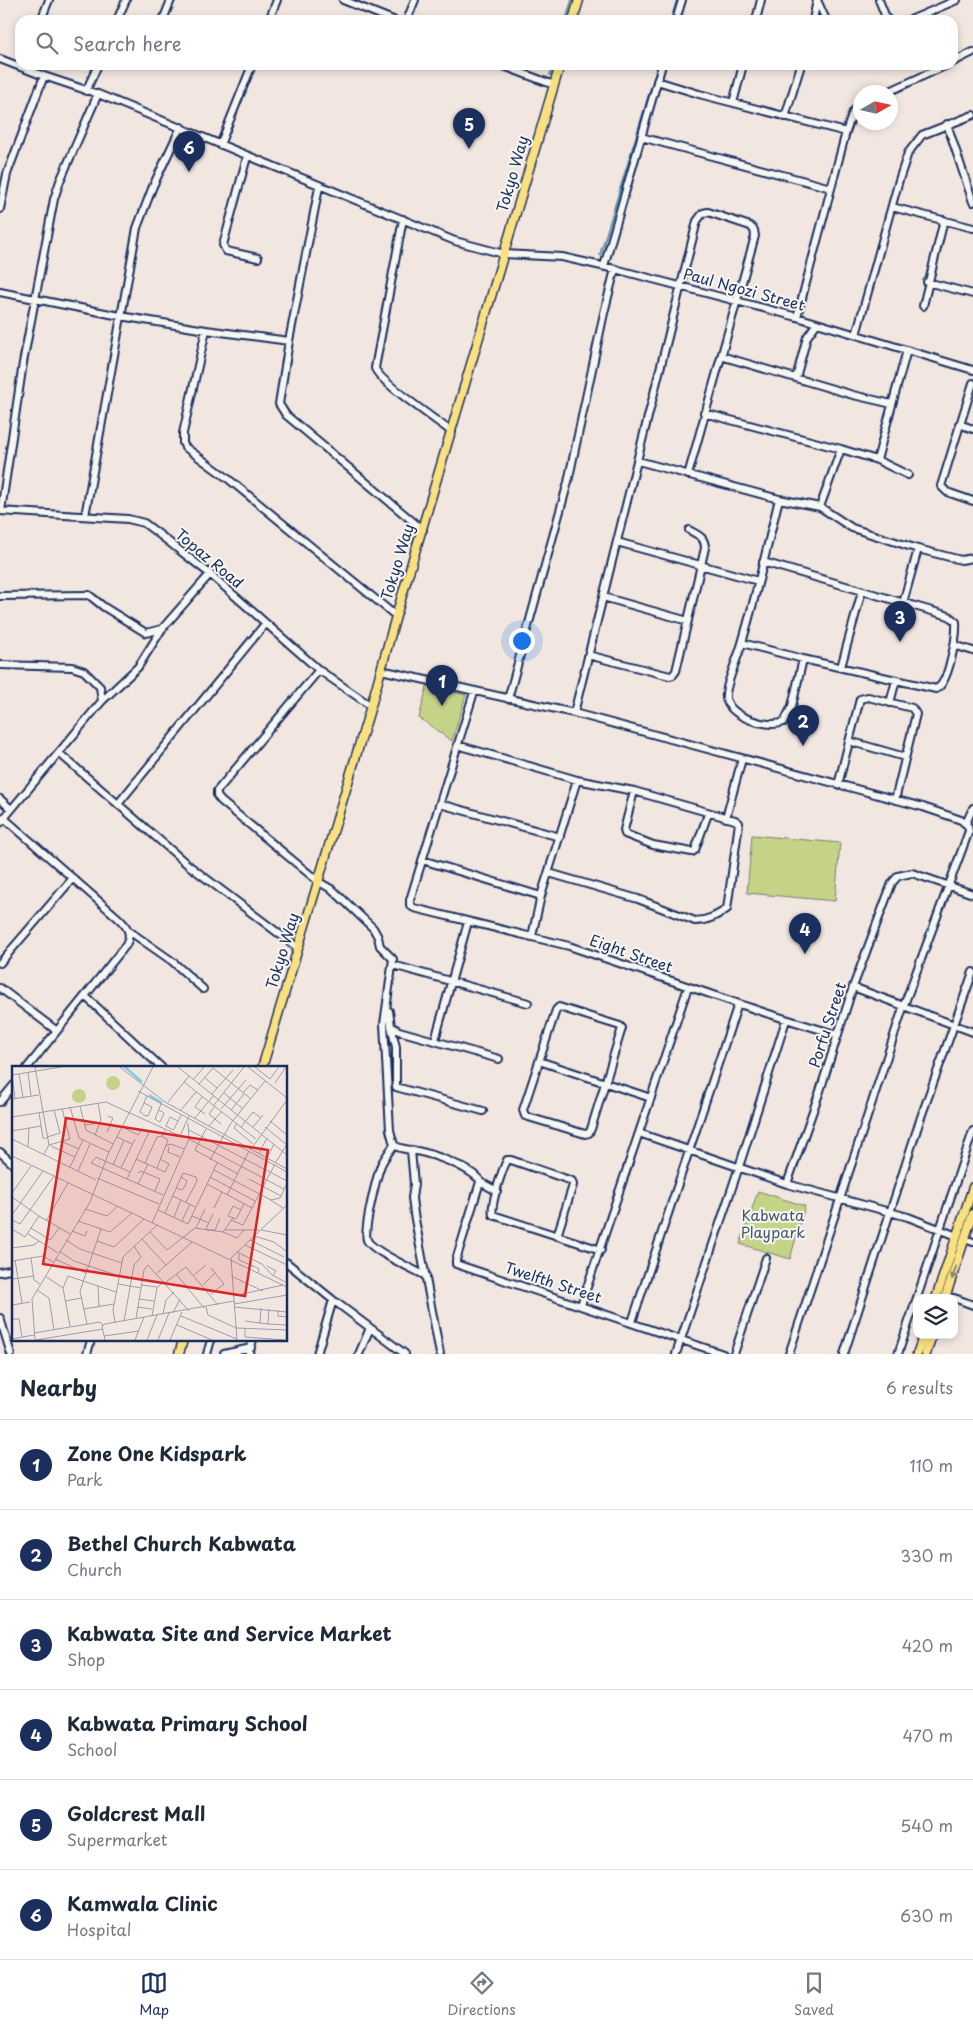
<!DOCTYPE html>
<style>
:root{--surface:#fff;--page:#f2f2f3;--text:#1f2937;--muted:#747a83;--line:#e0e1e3;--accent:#1b2f5e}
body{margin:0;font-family:"Playpen Sans",sans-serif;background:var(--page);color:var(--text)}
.controls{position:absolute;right:15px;bottom:15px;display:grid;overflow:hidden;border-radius:10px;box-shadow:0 2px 8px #0003}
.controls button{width:45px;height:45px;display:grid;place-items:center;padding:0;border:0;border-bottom:1px solid var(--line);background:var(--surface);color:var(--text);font:25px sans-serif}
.compass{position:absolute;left:853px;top:85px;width:45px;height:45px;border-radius:50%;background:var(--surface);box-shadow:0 2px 8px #0003;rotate:81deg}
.you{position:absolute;left:521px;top:640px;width:18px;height:18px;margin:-12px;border:4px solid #fff;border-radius:50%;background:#1a73e8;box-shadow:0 0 0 8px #1a73e833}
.badge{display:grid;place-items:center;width:32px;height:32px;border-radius:50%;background:var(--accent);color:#fff;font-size:16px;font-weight:700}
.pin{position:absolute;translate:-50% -41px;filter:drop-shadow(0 1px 2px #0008)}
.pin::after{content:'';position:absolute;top:26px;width:18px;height:15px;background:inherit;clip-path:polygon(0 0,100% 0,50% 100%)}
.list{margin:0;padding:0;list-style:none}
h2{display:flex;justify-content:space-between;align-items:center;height:65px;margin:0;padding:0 20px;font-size:21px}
h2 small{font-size:16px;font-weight:400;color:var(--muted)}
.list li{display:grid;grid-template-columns:32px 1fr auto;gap:15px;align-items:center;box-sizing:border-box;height:90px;padding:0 20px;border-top:1px solid var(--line)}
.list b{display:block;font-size:19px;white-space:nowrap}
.list p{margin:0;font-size:16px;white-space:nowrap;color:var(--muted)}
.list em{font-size:16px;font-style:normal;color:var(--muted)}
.icon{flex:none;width:28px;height:28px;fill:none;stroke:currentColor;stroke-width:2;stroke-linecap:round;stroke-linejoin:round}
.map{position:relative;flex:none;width:973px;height:1354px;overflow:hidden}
.search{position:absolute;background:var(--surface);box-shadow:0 2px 8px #0003;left:15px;right:15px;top:15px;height:55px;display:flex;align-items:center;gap:12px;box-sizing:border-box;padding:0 18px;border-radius:15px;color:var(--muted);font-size:19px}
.sheet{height:605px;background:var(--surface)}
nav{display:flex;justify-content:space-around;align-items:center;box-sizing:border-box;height:70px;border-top:1px solid var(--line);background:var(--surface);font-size:14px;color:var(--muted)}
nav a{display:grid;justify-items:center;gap:2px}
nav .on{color:var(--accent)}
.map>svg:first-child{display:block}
</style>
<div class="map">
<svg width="973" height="1354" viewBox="0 0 973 1354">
<rect width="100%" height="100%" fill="#f2e6e0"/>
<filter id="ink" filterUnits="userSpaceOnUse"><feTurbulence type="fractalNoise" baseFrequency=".02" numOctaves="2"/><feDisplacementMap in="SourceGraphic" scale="10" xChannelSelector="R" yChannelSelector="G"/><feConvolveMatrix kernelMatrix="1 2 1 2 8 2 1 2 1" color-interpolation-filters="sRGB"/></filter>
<g filter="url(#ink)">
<path fill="#c5d387" stroke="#708172" d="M427,686L466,695L452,741L419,718Z
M752,835L840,843L835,901L747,893Z
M758,1191L805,1206L790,1259L740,1244Z"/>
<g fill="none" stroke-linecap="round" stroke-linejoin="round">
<path stroke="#588eac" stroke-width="2" d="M566,20L572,0
M671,20L677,0
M550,75L553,65
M600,255L658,65"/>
<g stroke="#1b2f5e" stroke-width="10">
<path id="minor" d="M343,0L393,20
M817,0L826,20
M879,0L887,20
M41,20L49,0
M117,20L126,0
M163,20L171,0
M269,20L277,0
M407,20L415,0
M676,20L682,0
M756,20L761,0
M813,20L817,0
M910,20L957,0
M0,59L44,76L98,94L455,241L504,254L562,257L615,269L797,317L973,370
M953,62L973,52
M501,65L554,85
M657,81L699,94L846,132
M86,91L98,65
M888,92L947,65
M733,103L743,65
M785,117L801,65
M947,124L973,202
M641,137L831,188
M220,145L252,65
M247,157L223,245L226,251L258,258
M319,187L289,341L279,404L286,415L423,530
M892,207L973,228
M0,209L7,174L44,76
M403,219L375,368C378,381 438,421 452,432
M604,266L662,65
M927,282L973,294
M0,292L120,316L206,330L289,341
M923,306L944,220
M797,317L846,132L853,112L860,104
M206,330L183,433V443L185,447L226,477L396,616
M856,335L899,180L908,153L922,135L973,115
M721,356L853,395L892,404
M796,378L807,337L817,323
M973,383L941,486L947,492L973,501
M704,413L841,449L877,460L908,475
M959,424L973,429
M877,460L907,350
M638,461L779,499L820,507L852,528L918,549L961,560L973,558
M779,499C767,547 756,596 742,643C739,655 724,688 726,698C729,717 768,729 784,722L792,706L803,659
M820,507L841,449
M0,511L128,519L144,523L160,535L210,574L319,670L371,706
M1,511L23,363L54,199L60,181L98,94
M85,516L137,228L153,186L181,127
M617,542L758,581
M0,596L89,595L104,607L146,633L162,629L210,574
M603,597L688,621
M903,603L918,549
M742,643L803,659L936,689C949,684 957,635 956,622L949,616L763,562
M954,645L973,651
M588,655L670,676L673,675L676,671L705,548C705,537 698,535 689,530
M0,665L72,667L84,671L100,687L102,701L0,823
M841,667L862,591
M319,670L217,791V796L221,801L319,882L333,890L373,928L378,937L380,946L393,959L384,1024L390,1130L394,1145C401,1150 409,1149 417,1151C436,1155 466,1166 479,1179L480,1182L497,1191
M381,670L574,713L923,807L961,820L968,826L969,831L904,1005L789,1354
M474,692L410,900V905L414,908L569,946L766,1013L838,1035
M508,699L568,482L604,313L615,269
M102,701L138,667L162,629
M890,703L896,680
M574,713L697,221L703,213L708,212L750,226L754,230L755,236L688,475
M849,741L905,757
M457,745L577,780L634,791L735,820L739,823L727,909C716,916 707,921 695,921L638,899L549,873
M59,753L187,864L298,948
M838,785L860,699L868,697L912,708L916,714L895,800
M634,791L624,830L625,834L653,845L692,852L695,850L708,814
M0,799L11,809
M118,804L265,624
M440,804L560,837
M4,818L117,917C126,925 133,933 126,945L27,1068
M726,818L742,759
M966,823L973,808
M422,860L541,896
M129,931L172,961L203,989
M532,936L541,896L577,780
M0,963L73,878
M393,965L528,1003
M853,987L973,1032
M0,988L57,1031
M85,996L162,1068
M559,1007L620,1026L622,1028L591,1129L589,1133L585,1134L525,1116L523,1110L556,1010Z
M389,1011L391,1026L399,1031L499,1059
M391,1026L396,1047V1087L483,1111
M435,1040L468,922
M539,1061L651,1098
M0,1102L14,1085
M639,1133L787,1184L908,1217L957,1236
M394,1145C390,1151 384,1158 381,1165C377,1176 363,1230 367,1240C372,1251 413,1269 426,1276
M411,1150L414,1184L412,1198L414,1214L440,1354
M0,1152L14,1165
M480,1182L456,1260V1264L723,1354
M787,1184L820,1091L853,987L892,883L898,876L912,873L973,894
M557,1236L573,1185L572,1181L511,1160H507C502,1171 490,1205 493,1215L601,1250
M965,1239L973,1242
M286,1262L333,1300L405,1354
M0,1272L14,1269
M954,1298L973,1305
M581,1305L688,987
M0,1318L11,1354
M632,1322L738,1004
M87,1354L91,1340
M207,1354L211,1340
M224,1354L251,1348
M249,1354L253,1340
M317,1354L333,1300
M359,1354L370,1328
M676,1354L739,1167L786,1020
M734,1354L766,1258
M844,1354L921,1117L973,972
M898,1354L973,1131"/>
</g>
<g stroke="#1b2f5e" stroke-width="11">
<path id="major" d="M573,20L579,0
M262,1068L371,706L396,616L560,65
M936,1298L973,1187
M945,1298L973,1214
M179,1354L183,1340
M917,1354L924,1335
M926,1354L932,1335"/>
</g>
<use href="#minor" stroke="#f6f6f2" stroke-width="6"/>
<use href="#major" stroke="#f9e181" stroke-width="8"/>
</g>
<defs><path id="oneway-solid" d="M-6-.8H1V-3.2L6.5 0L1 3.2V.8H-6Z" transform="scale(1.25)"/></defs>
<use fill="#8a8870" href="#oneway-solid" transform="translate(954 1273) rotate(108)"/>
</g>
<g text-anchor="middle" stroke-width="4" stroke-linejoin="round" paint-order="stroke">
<g font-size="15" fill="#1b2f5e" stroke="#f6f6f2">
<text transform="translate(513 174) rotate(-74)" y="5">Tokyo Way</text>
<text transform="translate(744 290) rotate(15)" y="5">Paul Ngozi Street</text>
<text transform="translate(209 559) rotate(40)" y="5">Topaz Road</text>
<text transform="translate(398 562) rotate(-73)" y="5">Tokyo Way</text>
<text transform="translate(283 951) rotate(-73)" y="5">Tokyo Way</text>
<text transform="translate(631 954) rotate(19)" y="5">Eight Street</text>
<text transform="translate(828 1025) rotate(-72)" y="5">Porfu Street</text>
<text transform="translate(553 1283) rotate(18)" y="5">Twelfth Street</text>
</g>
<g font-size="15" fill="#465868" stroke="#f6f6f2">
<text x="773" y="1221">Kabwata<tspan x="773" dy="17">Playpark</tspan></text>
</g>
</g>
<g transform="translate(12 1066)">
<rect width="275" height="275" fill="#f2e6e0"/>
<path d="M94 17a7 7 0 1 1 14 0a7 7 0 1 1-14 0ZM60 30a7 7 0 1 1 14 0a7 7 0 1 1-14 0Z" fill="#c5d387"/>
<path fill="none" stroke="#80cde0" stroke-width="2.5" d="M113,1L130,16M137,29L150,37"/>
<path fill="none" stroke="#9c9dac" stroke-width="1" d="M23,1L37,79L32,88M108,1L153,36L275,103M166,1L275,89M236,1L275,32M243,1L258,13L267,1M201,2L239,33M16,6L19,30M7,8L11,31M0,9L49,1M0,9L3,32M193,12L205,22M181,14L192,1M172,16L244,73M263,17L274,1M187,18L201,2M126,25L275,106M212,27L231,43M231,27L238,19L246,24M200,28L221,4M190,31L183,41L193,48M0,33L27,29M156,36L177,10M202,39L232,1M68,40L74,64L101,78M203,40L197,48L209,58M58,41L67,72L97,86M209,43L234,14M147,44L152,47L148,56L143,53L149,38M169,44L184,26M219,44L232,28M27,47L31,72H35M131,48L128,46L135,30M131,49L136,50L140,41L132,37M0,51L94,36L168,70L177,50M183,52L202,29M166,55L158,51L154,60L161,64L162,63L169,49M258,55L275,69M176,57L177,73M225,57L222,62L241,78M72,59L88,57M109,60L126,69L130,63L137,66L115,113M197,60L210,45M229,61L241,46L249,52M241,61L251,49M253,61L275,79M194,63L183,84L226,108M177,64L275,115M0,65L29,60M95,66L101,52L96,50M83,69L89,54L86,37M35,71L48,67L42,44M105,71L120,78M0,73L84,114M51,76L67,83M37,79L58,73L50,43M16,80L17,62M39,80L63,91M154,80L159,78L172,83M157,81L156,86L168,91M239,83L275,34M247,87L255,72M0,90L275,221M255,92L262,78M124,93L153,106L157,98L148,93M198,94L219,57L253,15M264,96L275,78M133,97L145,71L150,70L153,64M101,99L112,74M58,101L71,74M109,102L123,73M145,102L156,74L150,70M202,104L259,134L268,132L275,117M66,105L78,78M118,106L84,91L79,97L151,129M126,107L129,105L148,113L143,125M198,111L243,135M85,112L147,138M237,113L269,130M126,118L136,98M195,118L240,142M164,122L170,124L173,120L175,115L169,111M0,127L19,100M215,129L237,85M161,130L183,141M0,131L27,150L13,171L0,163M257,133L271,142M202,142L210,126M73,143L95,150L106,140M146,144L176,158L205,97M229,144L221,140L216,150L224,153L232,138M153,147L171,107L184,111L185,115L174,136M0,149L31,105M27,150L58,168M180,150L197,157M162,151L169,134M0,154L8,158L42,110M219,154L231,159L263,98M34,155L56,117M66,155L98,166L120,147M170,155L178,138M140,157L177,73L272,123M19,162L38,174L47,162M184,162L193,143M194,163L201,148M195,164H203L208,152M213,164H247M249,164L275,169M60,165L73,170L75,165M138,166L155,184L183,162L211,166L221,152M211,166L225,172L232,164M16,168L46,187M242,170L262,176L275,186M130,173L154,199M54,174L68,183L110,197M238,174L272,191M85,175L102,181L132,153M233,179L275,199M0,182L22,179L27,175M47,185L62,195L107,210M225,186L250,198L260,209L275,217M227,187V194L241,200M19,192L22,214L28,218M238,192L239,199L247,203L246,207M43,193L74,207M3,194L10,237M0,195L31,190L41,196M255,200L264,205L261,209M199,202L212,218L199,228M145,207L180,176M164,208L192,242M182,209L194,199M33,210L51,222L58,260M219,210L251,225M0,213L22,210M154,216L174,201L206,239M106,218L129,222M129,219L145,221M191,219L203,207M86,220L87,240M51,222L56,210L104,226M25,224L37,232L42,264M221,230L271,219M127,233L142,235M53,235L69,232M222,238L275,229M0,239L18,236M125,241L140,243M194,241L196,249L224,262L275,264M222,241L275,246M72,243L102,238M257,243L256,258L275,259M266,244V250L275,251M161,247L168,233M151,248L154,234L162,226M140,250L145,222L152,215M169,250L225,273M0,253H7L10,271M124,253L132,204L136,199L177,245M112,255L122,199L129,191L122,180M233,255L256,258M103,257L101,244L111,191L145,159M248,257L249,242M75,258L68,225L89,163M165,259L200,274M233,262V271L273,274M22,267L88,256L91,259M92,270L127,265M0,273L22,269M23,274L20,233L78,136L97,86L141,1M24,274L91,263M93,274L90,260L93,258L222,235M123,274L132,251M135,274L145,249M146,274L157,247M158,274L170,246M225,274L219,192L275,139"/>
<path fill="#d62828" fill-opacity="0.15" stroke="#d62828" stroke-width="2.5" d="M54,52L256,84L233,230L31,198Z"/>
<rect width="275" height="275" fill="none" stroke="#1b2f5e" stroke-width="2.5"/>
</g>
</svg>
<div class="controls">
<button><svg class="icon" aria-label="layers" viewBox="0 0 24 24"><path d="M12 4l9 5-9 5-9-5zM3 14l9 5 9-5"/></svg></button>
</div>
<svg class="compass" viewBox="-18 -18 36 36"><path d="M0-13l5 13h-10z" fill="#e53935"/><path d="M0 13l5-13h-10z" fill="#747a83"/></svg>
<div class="you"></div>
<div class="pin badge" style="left:442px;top:706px">1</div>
<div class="pin badge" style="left:803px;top:746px">2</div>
<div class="pin badge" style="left:900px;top:642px">3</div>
<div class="pin badge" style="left:805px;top:954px">4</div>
<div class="pin badge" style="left:469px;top:149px">5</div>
<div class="pin badge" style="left:189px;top:172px">6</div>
<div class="search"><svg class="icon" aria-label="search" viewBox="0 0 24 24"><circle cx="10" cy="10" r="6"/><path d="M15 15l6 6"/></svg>Search here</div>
</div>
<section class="sheet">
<h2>Nearby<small>6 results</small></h2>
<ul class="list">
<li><span class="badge">1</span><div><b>Zone One Kidspark</b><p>Park</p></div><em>110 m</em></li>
<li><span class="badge">2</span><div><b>Bethel Church Kabwata</b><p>Church</p></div><em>330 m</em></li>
<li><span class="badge">3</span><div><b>Kabwata Site and Service Market</b><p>Shop</p></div><em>420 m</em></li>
<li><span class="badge">4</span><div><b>Kabwata Primary School</b><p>School</p></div><em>470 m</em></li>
<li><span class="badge">5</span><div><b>Goldcrest Mall</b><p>Supermarket</p></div><em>540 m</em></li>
<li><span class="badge">6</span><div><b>Kamwala Clinic</b><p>Hospital</p></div><em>630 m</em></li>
</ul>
</section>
<nav>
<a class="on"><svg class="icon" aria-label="map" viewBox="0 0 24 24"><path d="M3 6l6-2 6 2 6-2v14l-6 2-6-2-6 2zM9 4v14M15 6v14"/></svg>Map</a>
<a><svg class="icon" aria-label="directions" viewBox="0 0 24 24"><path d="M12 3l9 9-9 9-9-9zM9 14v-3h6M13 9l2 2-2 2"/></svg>Directions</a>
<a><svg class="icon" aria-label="saved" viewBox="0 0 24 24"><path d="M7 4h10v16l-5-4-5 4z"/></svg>Saved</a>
</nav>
